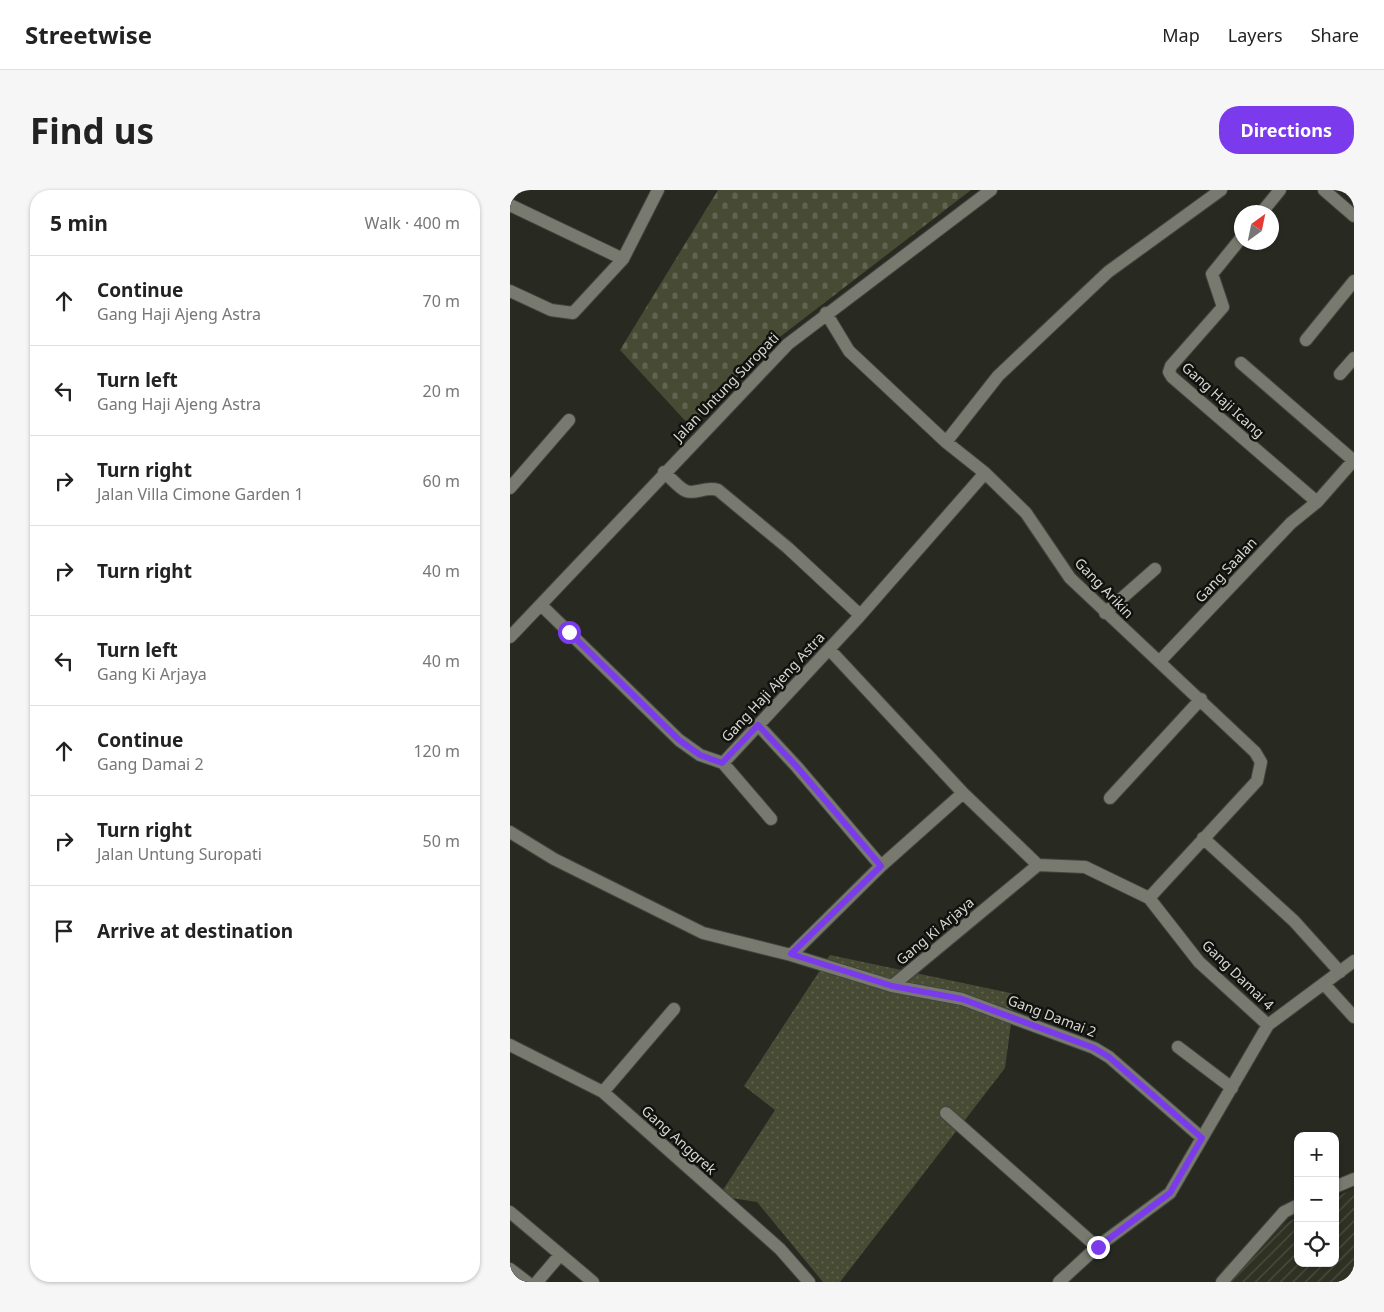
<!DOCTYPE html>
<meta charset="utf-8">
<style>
:root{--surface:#fff;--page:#f6f6f6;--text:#222;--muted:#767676;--line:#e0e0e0;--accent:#7c3aed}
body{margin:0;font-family:"Noto Sans",sans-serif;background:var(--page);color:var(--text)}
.controls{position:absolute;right:15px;bottom:15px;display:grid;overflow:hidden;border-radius:10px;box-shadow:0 1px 4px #0004}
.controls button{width:45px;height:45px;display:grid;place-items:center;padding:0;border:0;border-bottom:1px solid var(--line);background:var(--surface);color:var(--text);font:25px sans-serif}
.compass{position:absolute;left:724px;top:15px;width:45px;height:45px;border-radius:50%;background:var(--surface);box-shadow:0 1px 4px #0004;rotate:33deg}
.stop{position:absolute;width:15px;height:15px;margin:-11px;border:4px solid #7c3aed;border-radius:50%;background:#fff}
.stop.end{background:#7c3aed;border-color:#fff;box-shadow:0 1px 5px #0008}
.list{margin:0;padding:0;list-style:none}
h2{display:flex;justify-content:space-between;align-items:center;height:65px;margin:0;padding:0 20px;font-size:21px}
h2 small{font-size:16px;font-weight:400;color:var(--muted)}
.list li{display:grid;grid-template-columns:32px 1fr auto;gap:15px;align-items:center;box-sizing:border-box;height:90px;padding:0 20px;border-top:1px solid var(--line)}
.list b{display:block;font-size:19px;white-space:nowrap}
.list p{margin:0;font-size:16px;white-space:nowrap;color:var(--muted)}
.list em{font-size:16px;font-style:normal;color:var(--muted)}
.icon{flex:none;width:28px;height:28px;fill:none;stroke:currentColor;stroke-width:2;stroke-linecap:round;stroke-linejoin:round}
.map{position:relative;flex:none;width:844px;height:1092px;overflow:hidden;border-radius:20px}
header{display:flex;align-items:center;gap:30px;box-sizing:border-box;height:70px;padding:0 25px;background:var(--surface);border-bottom:1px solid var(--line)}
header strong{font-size:24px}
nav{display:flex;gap:28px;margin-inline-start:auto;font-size:18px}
.intro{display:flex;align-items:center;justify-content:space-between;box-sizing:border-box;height:120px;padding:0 30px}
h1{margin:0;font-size:35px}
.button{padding:12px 22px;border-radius:20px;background:var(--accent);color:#fff;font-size:18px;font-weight:700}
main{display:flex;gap:30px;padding:0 30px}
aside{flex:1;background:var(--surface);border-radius:20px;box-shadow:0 1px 4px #0004}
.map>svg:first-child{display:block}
</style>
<header>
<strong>Streetwise</strong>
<nav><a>Map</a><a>Layers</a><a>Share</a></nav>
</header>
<div class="intro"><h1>Find us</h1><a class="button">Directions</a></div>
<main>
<aside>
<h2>5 min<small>Walk · 400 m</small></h2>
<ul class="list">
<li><svg class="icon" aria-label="ahead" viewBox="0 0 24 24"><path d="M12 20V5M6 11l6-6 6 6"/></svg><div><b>Continue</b><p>Gang Haji Ajeng Astra</p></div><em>70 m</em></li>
<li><svg class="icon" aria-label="left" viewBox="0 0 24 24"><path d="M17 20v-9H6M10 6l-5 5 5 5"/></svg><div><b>Turn left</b><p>Gang Haji Ajeng Astra</p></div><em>20 m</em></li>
<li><svg class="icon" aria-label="right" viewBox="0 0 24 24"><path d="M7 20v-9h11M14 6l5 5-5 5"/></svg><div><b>Turn right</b><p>Jalan Villa Cimone Garden 1</p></div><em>60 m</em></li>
<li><svg class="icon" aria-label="right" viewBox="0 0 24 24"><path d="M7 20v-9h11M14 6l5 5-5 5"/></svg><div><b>Turn right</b></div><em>40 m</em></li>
<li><svg class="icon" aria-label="left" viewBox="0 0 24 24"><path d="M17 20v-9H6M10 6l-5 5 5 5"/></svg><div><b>Turn left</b><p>Gang Ki Arjaya</p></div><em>40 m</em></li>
<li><svg class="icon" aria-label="ahead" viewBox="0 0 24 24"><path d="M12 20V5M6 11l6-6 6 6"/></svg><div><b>Continue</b><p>Gang Damai 2</p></div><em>120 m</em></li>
<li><svg class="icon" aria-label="right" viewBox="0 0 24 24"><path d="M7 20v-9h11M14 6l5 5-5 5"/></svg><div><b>Turn right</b><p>Jalan Untung Suropati</p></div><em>50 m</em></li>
<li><svg class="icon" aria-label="arrive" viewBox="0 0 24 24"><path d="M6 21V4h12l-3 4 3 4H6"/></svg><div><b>Arrive at destination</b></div></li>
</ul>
</aside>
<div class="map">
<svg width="844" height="1092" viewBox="0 0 844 1092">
<defs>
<pattern id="industrial-furrows" width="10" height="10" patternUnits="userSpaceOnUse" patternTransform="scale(1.25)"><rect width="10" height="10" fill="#2f3223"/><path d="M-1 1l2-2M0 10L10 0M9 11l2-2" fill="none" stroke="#4c4f42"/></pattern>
<pattern id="grass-dots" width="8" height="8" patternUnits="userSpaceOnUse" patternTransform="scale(1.25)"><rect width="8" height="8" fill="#474b34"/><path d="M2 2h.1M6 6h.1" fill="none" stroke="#616450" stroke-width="1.8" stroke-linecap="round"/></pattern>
<pattern id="cemetery-stones" width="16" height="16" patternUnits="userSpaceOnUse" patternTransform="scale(1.25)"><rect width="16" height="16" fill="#474b34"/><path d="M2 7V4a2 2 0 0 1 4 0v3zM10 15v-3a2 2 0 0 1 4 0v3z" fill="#616450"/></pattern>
</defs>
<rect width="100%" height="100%" fill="#282a22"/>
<path fill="url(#industrial-furrows)" d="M844,998V1092H705L716,1075L759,1042L788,1027V1073H825V1008Z"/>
<path fill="url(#grass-dots)" d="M320,765L505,804L495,878L330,1092H313L247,1012L209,1006L265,920L234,896Z"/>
<path fill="url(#cemetery-stones)" d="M208,0H461L249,163L181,237L110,160Z"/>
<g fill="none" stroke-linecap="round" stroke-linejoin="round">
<g stroke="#44453f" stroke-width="14">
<path id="minor" d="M814,0L844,26
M0,15L113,69
M752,22L770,0
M732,47L702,84L713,117L661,176L659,182L662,187L807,312
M0,101L41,120L63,123L113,69L148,0
M316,123L339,161L436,252L475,283L516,323L560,388L745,562L751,572L747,591L639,708
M796,150L844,91
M731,173L844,271
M830,184L844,168
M436,252L488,186L598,82L711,0
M154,282C161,288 169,298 176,301C185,305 195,296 208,300L278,358L350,425
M0,298L59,230
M31,415L169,550L190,565L213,573L347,429L475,283
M595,423L645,379
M0,447L278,154L481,0
M650,471L781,333L807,312L844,270
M248,535L287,577L371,676
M213,573L261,629
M600,608L691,509
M0,642L44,669L193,743L281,765L382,796L528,675L453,603L319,459
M693,648L784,731L830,782
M528,675L575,677L639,708L689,772L758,835
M281,765L371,676L453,603
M814,794L844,827
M382,796L452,809L584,858L599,867L692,948
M0,855L93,902L270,1059L299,1092
M668,857L722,898
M93,902L164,819
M436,923L587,1057
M825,997L844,989
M0,1022L83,1092
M0,1079L17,1092
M27,1092L50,1065
M549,1092L587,1057L660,1003L758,835L844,771
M712,1092L774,1022L788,1015"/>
</g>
<use href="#minor" stroke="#787a70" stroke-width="12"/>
</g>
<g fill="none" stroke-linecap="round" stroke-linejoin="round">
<path stroke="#7c3aed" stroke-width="6" d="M59,442L169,550L190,565L212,573L248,535L287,577L371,676L281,764L382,796L452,809L584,858L599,867L692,948L660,1003L588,1057"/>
</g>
<g text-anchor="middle" stroke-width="5" stroke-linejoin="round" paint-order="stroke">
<g font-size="14" fill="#d6d7d2" stroke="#11120e">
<text transform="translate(216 197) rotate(-46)" y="5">Jalan Untung Suropati</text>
<text transform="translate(713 210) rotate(42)" y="5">Gang Haji Icang</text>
<text transform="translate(716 380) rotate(-47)" y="5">Gang Saalan</text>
<text transform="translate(594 398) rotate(46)" y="5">Gang Arikin</text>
<text transform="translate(263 497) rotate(-47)" y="5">Gang Haji Ajeng Astra</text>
<text transform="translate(425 741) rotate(-40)" y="5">Gang Ki Arjaya</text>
<text transform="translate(728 785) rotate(44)" y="5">Gang Damai 4</text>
<text transform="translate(542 826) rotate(21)" y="5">Gang Damai 2</text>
<text transform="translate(169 950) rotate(42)" y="5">Gang Anggrek</text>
</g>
</g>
</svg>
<div class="controls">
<button>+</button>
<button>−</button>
<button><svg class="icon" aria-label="locate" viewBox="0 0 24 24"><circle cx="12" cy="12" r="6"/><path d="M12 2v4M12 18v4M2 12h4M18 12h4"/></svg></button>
</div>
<svg class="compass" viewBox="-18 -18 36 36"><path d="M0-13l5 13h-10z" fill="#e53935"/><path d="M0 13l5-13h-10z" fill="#767676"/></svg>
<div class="stop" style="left:59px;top:442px"></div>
<div class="stop end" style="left:588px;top:1057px"></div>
</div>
</main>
